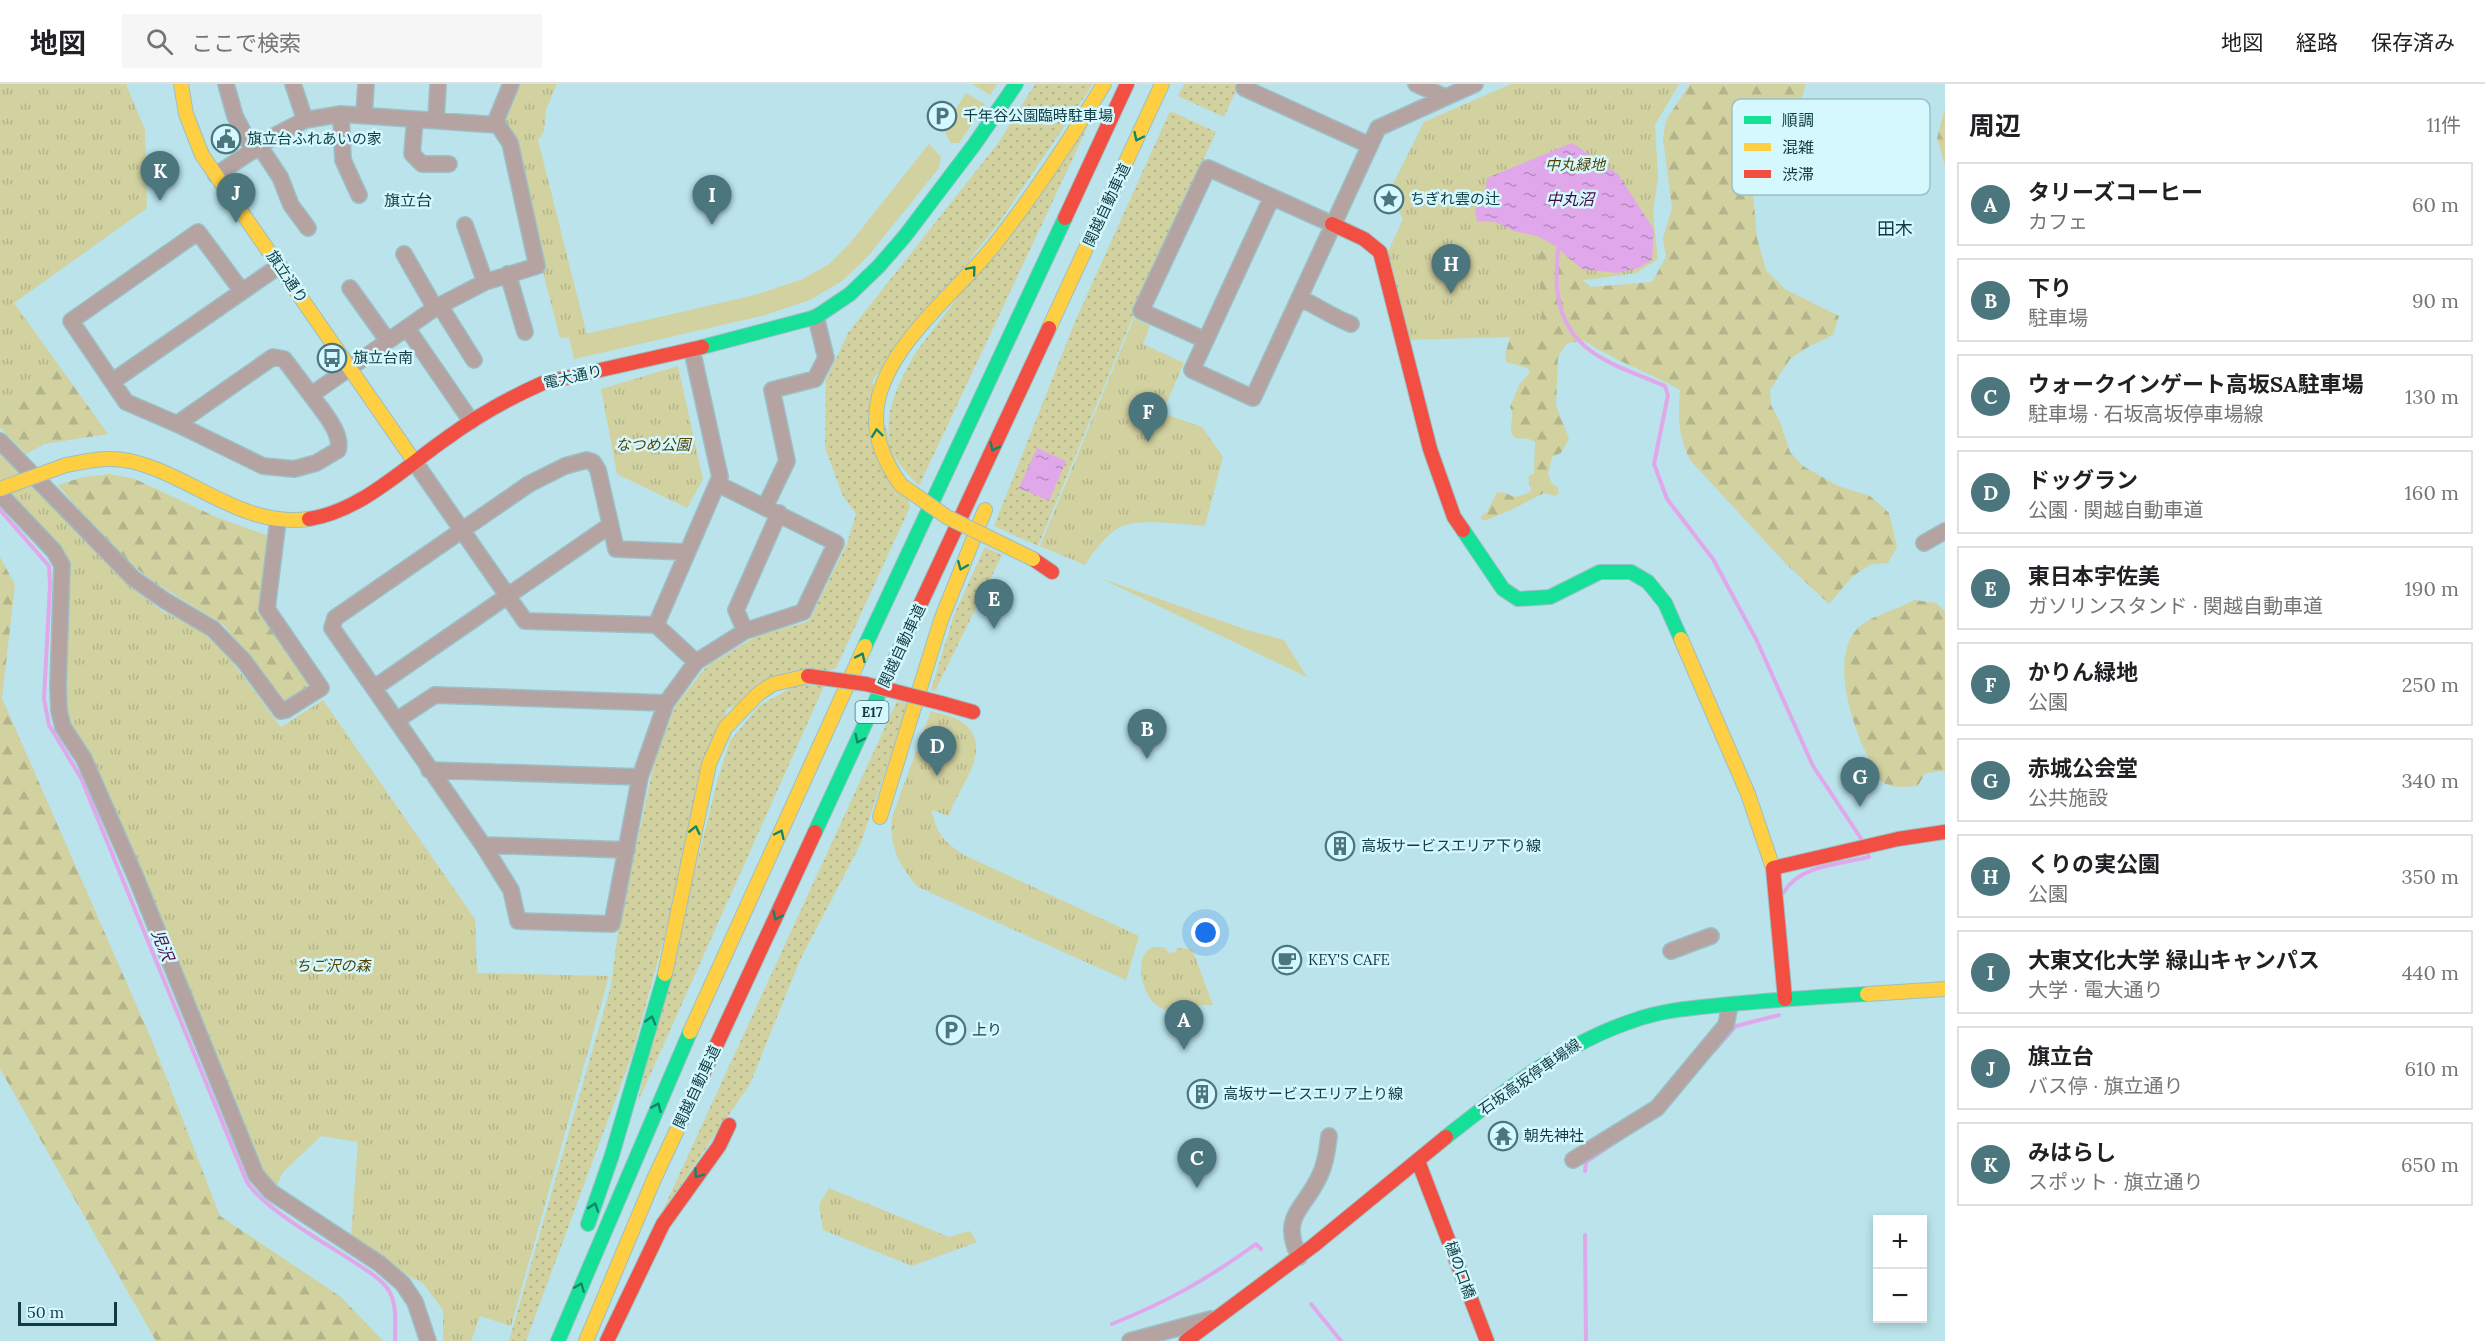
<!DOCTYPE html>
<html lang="ja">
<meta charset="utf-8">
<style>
:root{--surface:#fff;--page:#f6f6f6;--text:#202124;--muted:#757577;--line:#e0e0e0;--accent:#4c767e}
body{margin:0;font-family:Lora,"Noto Sans JP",serif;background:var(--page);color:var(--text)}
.controls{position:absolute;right:18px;bottom:18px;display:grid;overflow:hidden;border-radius:0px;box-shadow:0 3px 9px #0003}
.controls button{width:54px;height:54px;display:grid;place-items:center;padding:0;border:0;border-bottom:2px solid var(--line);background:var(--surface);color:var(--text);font:30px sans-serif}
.scale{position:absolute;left:18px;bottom:15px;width:99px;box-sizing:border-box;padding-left:6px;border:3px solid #113c43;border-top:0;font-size:16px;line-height:21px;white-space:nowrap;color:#113c43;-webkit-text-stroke:4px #d4f8fe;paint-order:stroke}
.you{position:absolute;left:1206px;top:849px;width:21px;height:21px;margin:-15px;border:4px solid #fff;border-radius:50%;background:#1a73e8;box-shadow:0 0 0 9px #1a73e833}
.badge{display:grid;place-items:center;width:39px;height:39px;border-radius:50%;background:var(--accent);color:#fff;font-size:20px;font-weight:700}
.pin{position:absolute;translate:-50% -50px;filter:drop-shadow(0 2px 3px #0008)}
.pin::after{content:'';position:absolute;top:32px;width:21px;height:18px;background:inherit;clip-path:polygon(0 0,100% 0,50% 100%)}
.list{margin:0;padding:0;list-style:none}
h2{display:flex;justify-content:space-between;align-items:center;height:78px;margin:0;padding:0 24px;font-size:26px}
h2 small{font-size:20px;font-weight:400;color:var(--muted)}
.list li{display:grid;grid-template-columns:39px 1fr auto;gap:18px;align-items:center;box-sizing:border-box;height:84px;margin:0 12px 12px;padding:0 12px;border:2px solid var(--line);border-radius:0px}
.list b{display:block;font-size:22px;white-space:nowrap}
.list p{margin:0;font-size:20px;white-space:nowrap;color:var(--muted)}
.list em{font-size:20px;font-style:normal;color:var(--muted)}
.icon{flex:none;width:33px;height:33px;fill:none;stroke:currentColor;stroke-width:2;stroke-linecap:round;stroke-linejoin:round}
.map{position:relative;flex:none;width:1945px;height:1257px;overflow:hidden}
header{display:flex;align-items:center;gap:36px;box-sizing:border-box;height:84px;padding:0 30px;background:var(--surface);border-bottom:2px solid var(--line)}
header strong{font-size:28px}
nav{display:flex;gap:33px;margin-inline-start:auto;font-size:21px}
.search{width:420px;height:54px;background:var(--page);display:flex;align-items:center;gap:15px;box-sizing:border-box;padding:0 21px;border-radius:0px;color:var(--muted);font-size:22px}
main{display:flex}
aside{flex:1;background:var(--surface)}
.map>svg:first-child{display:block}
</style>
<header>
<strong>地図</strong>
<div class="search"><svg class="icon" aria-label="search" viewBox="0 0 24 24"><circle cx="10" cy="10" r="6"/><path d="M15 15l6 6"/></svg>ここで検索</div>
<nav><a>地図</a><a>経路</a><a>保存済み</a></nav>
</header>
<main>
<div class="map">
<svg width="1945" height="1257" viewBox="0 0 1945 1257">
<defs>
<pattern id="grass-dots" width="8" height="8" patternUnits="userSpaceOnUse" patternTransform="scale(1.5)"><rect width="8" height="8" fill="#d2d1a0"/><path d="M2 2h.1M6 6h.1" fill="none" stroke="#b3b48b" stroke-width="1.8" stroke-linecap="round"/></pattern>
<pattern id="forest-firs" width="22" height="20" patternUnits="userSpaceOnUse" patternTransform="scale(1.5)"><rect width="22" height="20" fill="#d2d1a0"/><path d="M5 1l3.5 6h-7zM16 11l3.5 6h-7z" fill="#b3b48b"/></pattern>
<pattern id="park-tufts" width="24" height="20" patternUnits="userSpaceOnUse" patternTransform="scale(1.5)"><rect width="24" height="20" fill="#d2d1a0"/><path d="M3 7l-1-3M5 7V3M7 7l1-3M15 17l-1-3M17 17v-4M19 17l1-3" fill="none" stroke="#b3b48b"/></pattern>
<pattern id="water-ripples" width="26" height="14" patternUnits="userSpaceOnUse" patternTransform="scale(1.5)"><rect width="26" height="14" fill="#e0a8ea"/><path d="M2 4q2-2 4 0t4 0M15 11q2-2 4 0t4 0" fill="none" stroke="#b48abf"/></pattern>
</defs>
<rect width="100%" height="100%" fill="#bae3eb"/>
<path fill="url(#grass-dots)" d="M1035,0H1093L999,139L872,297L910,423L836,584L727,625L632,971L526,1257H509L611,902L618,848L654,679L675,622L707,582L755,553L809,537L847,460L856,430L843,412L825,364L826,296L848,249L999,58Z
M1184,0H1239L1224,33L1178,12Z
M1170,27L1216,48L1154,182L1038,462L994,442L1074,240Z
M1088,42L919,402C911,393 900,383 895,373C878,336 898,300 916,268Z
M985,463L1002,471L935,607L931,606L954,531Z
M825,600L637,1020L717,698L730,657L759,622L796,601Z
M897,617L909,620L860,761L800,876L750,1000L662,1128Z"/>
<path fill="url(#forest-firs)" d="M1690,0H1806L1786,62L1761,63L1751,86L1757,154L1766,186L1785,205L1839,232L1833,251L1808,263L1790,275L1770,306L1771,321L1780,338L1790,368L1803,382L1838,402L1870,412L1889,429L1897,463L1888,479L1869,481L1852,493L1829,520L1786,480L1690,376C1678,351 1678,334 1680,306C1649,288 1614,277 1585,257L1567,259L1558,273L1556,321L1569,355L1561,369L1552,373L1548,390L1552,400L1558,403L1559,409L1555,412L1544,409L1511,426L1484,437L1480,433L1487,428L1497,408C1514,408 1509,419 1531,407L1528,392L1534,390L1535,358L1529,355L1515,354C1505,343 1517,335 1510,323L1519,301L1530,288L1528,284L1506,278L1505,270L1512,248L1501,173L1542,150L1575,190L1591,203L1652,198L1666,173L1663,154L1672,124L1663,54L1666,36Z
M1945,25V81L1937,54Z
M60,283L108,350L44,360L26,370L0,344V333Z
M110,390L135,395L218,434L269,452L259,526L309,598V606L290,618L282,617L224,541L154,498L112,465L58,401L83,393Z
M0,473L15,501L2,614L153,959L220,1132L341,1213L383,1257H156L0,985Z
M1914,516L1936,519L1945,527V687L1925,689L1918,702C1903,703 1887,706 1876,692C1872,687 1870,678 1867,671C1852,640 1830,574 1857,545C1867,533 1899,525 1914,516Z"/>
<path fill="url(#park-tufts)" d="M0,0H126L145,46L147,124L14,219L60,283L0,333Z
M518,0H557L546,26L544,47L538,56L592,271L574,275L569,253L560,254L504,37Z
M1511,0H1679L1655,41L1658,93L1653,130L1658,175L1636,189L1586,196L1570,194C1561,178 1553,164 1537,153L1543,252L1408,256L1387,170L1403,135L1397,123L1398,112L1391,104L1424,38Z
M1134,234L1150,242L1143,260L1184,279L1162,329L1202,343L1223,373L1205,442C1185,440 1138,434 1120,443C1108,449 1092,469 1085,481L1040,462Z
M678,282L703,395L687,424L617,390L601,305Z
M0,366L127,499L162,527L200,546L228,572L281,643L323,616L475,835L477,889L609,892L511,1242L480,1232L471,1257H443V1226L423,1199L399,1187L351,1153L358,1058L321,1052L283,1088L275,1105L263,1089L241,1042L129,756L63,630L69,485L50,452L0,400Z
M931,627C940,630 955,632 962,638C997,664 957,703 949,732L931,726C938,751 943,757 964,771L1139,852L1126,896L918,803C899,782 889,762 892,733Z
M1152,863H1164L1169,869L1175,868L1178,864L1192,865L1213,921H1200L1193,929C1183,927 1165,928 1156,921C1142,910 1133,873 1152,863Z
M829,1104L949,1153L970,1147L977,1158L912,1182L823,1146L819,1121Z"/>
<path fill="#d2d1a0" d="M972,0H997L990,11Z
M966,9L985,20L959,59H951L943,45Z
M929,60L941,73L939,84L869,171L842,197L810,216L765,231L592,271L586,250L755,211L803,195L829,180L851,158Z
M1100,494L1247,546L1284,556L1307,593Z"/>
<path fill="url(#water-ripples)" d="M1572,59L1618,90L1654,146L1652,176L1638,184L1617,189L1582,185L1554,161L1537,152L1514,147L1495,138L1477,137L1475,126L1485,112L1487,94Z
M1037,364L1066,377L1049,417L1019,404Z"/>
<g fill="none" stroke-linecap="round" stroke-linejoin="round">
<path stroke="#e0a8ea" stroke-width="4" d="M1558,166C1557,178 1556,191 1557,203C1562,269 1614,280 1665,302L1668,311L1654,380L1667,415L1713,475L1757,557L1813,682L1862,756
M0,426L49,482L50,501L44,615L49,641L81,694L246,1096C260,1123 329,1161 357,1180C368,1187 386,1198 391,1211C397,1224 395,1242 395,1257
M1784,808C1799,781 1841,780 1869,773L1867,769
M1714,967L1736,942L1779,931
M1585,1087L1586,1078L1620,1055
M1585,1151L1586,1257
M1311,1220L1341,1257
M1112,1240C1169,1217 1206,1196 1256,1160L1261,1165"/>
<g stroke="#9cbfc5" stroke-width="18">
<path id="street" d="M226,0L235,32L253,67
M293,0L305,36
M1246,0L1244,4L1369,61
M1416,0L1445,13
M341,30L343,76L359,111
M364,31L366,0
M415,36L412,70L422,80H449
M436,37L438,0
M260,63L280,93L291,121L308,144
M216,91L276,51L305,36L341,30L498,41
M1272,113L1192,286L1253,314L1378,44L1475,0
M465,141L485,198
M404,170L435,224
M508,190L525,248
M350,204L388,257
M241,206L198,148L71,237L126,318L177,340L263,382L294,385L316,379L338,366C343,349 321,325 311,311L435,224L485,198L537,182L510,59L498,41L497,34L511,0
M1299,214C1318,222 1332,233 1351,240
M440,222L474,276
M407,244L471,337
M1205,256L1141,227L1208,84L1332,140
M692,266L720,393L656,541L696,578
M113,297L279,182
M177,340L273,273L284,275L311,311
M0,357L133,494L164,516L213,545L244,577L281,627L286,626L321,604L267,525L278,436
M414,377L525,537L656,541
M0,410L54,467L62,481L58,603L59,627L63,643L84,675L136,794L256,1091L271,1108L380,1180L403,1200L415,1218L428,1257
M765,423L787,377L772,306L815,295L826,274L816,233
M1924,459L1945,447
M686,468L616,465L598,386L593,378L587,376L565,382L529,400L335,534L332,544L483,761L511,806L518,837L612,840L640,693L666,619L696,578L745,547L803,528L836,459L718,400
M745,547L736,526L779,429
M374,604L609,442
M397,636L435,611L666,619
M429,686L640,693
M483,761L627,766
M1671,867L1711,852
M1573,1076L1657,1024L1726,941L1730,921
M1299,1173C1281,1133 1301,1128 1317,1097C1325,1083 1327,1068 1329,1052
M1130,1257L1211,1235"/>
</g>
<g stroke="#9cbfc5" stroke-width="16">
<path id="fast" d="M702,263L816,233L850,210L879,182L905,152L974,61L1016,0
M1463,446L1503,505L1518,515L1550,513L1600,488H1631L1648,498L1665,519L1681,555
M865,562L1065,134
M815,748L914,534
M1446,1053C1504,1007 1564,959 1635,936C1663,926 1692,924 1721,921C1770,916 1818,913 1867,910
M588,1140L612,1071L665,890
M558,1257L690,948"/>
</g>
<g stroke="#9cbfc5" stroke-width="16">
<path id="slow" d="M181,0L186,30L202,71L414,377
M1049,244L1162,0
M66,381C88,377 108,372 130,377C192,391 241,444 309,435
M901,401C882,375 870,345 879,312C894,256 955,209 991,165C1033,113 1069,57 1104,0
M1681,555L1748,710L1773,784
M880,733L941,536L985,426
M665,890L709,680L725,644L758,610L773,600L808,592
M1867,910L1945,905
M690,948L865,562
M586,1257L654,1095L691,1016"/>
</g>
<g stroke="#9cbfc5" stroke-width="16">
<path id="jam" d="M1065,134L1127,0
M1332,140L1364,155L1380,168L1430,365L1454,433L1463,446
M309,435C361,427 405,383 447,354C477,332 509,314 543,299L702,263
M1033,475L1052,488
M914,534L1049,244
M941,619L973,628
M1785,915L1773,784L1898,755L1945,748
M691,1016L815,748
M1418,1077L1487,1257
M607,1257L663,1140L719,1062L729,1041
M1186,1257L1313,1162L1446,1053"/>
</g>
<use href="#street" stroke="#b5a3a1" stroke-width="15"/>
<use href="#fast" stroke="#16e098" stroke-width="14"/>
<use href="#slow" stroke="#ffcf43" stroke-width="14"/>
<use href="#jam" stroke="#f24e42" stroke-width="14"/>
<g stroke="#9cbfc5" stroke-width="16" stroke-linecap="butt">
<path id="slow-bridge" d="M901,401L947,433L1033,475
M0,405L66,381"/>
</g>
<g stroke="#9cbfc5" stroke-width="16" stroke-linecap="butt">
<path id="jam-bridge" d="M808,592L866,600L941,619"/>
</g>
<use href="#slow-bridge" stroke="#ffcf43" stroke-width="14"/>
<use href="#jam-bridge" stroke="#f24e42" stroke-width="14"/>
</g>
<defs><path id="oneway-chevron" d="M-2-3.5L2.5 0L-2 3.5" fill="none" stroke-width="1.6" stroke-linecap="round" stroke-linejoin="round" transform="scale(1.5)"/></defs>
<g stroke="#138669">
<use href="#oneway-chevron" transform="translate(1138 53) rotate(115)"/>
<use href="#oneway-chevron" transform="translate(972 186) rotate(-50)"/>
<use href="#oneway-chevron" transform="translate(877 349) rotate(-97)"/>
<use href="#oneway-chevron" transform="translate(994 363) rotate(115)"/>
<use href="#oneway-chevron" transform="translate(962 482) rotate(112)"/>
<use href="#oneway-chevron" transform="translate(861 573) rotate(-65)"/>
<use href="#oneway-chevron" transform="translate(859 655) rotate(115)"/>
<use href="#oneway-chevron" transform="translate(695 746) rotate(-77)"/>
<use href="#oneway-chevron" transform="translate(780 750) rotate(-65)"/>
<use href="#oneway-chevron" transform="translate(777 832) rotate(115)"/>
<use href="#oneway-chevron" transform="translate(651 936) rotate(-74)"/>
<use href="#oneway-chevron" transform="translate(657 1023) rotate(-66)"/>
<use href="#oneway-chevron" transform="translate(698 1090) rotate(126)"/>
<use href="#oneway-chevron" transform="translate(594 1123) rotate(-71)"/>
<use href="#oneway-chevron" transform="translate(580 1203) rotate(-68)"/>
</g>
<defs>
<g id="parking-ring" transform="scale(1.5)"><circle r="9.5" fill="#d4f8fe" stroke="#4c767e" stroke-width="1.5"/><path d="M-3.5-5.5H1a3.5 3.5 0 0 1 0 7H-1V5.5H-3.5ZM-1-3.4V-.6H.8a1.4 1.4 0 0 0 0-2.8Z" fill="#4c767e"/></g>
<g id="civic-ring" transform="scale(1.5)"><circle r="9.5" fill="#d4f8fe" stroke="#4c767e" stroke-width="1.5"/><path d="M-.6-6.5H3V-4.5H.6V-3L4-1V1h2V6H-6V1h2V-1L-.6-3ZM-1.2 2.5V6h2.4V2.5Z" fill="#4c767e"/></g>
<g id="sight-ring" transform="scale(1.5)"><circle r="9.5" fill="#d4f8fe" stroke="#4c767e" stroke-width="1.5"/><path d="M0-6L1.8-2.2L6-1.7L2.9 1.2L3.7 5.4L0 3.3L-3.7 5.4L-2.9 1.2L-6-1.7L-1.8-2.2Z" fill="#4c767e"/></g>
<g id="bus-ring" transform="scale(1.5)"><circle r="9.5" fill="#d4f8fe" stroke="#4c767e" stroke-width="1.5"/><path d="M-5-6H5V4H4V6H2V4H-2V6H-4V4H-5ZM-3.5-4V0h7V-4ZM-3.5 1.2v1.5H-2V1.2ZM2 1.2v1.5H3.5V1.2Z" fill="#4c767e"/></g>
<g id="building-ring" transform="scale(1.5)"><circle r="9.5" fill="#d4f8fe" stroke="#4c767e" stroke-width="1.5"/><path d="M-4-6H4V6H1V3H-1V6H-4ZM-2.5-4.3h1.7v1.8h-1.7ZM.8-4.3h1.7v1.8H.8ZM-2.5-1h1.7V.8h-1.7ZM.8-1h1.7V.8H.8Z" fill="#4c767e"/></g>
<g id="cafe-ring" transform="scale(1.5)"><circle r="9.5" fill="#d4f8fe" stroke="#4c767e" stroke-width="1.5"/><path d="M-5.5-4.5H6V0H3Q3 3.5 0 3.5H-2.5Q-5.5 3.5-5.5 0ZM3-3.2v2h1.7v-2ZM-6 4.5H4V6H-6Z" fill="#4c767e"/></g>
<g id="temple-ring" transform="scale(1.5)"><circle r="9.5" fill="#d4f8fe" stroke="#4c767e" stroke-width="1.5"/><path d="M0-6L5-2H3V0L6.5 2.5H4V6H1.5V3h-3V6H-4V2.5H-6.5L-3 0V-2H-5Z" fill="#4c767e"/></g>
</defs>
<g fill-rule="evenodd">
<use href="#parking-ring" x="942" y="32"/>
<use href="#civic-ring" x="226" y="55"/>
<use href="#sight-ring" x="1389" y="115"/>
<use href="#bus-ring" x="332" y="274"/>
<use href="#building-ring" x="1340" y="762"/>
<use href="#cafe-ring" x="1287" y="876"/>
<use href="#parking-ring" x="951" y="946"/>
<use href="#building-ring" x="1202" y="1010"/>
<use href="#temple-ring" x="1503" y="1052"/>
</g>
<g text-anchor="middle" stroke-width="5" stroke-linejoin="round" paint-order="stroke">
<rect fill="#d4f8fe" stroke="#4c747b" stroke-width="1.5" x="855.5" y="617" width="33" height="22" rx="4.5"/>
<g font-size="14" font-weight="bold" fill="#113c43">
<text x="872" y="633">E17</text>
</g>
<g font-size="15" fill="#113c43" stroke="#d4f8fe" text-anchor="start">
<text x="963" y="37">千年谷公園臨時駐車場</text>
<text x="247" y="60">旗立台ふれあいの家</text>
<text x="1410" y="120">ちぎれ雲の辻</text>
<text x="353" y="279">旗立台南</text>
<text x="1361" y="767">高坂サービスエリア下り線</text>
<text x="1308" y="881">KEY'S CAFE</text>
<text x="972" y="951">上り</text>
<text x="1223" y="1015">高坂サービスエリア上り線</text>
<text x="1524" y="1057">朝先神社</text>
</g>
<g font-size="15" font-style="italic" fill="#544203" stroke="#d4f8fe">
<text x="1575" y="86">中丸緑地</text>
<text x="653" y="366">なつめ公園</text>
<text x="333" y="887">ちご沢の森</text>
</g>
<g font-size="15" fill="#113c43" stroke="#d4f8fe">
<text transform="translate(1107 121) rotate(-65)" y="5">関越自動車道</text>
<text transform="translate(287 193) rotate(56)" y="5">旗立通り</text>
<text transform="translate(573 293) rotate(-13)" y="5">電大通り</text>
<text transform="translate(902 562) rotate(-65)" y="5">関越自動車道</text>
<text transform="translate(1530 993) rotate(-35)" y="5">石坂高坂停車場線</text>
<text transform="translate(697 1003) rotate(-65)" y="5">関越自動車道</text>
<text transform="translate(1460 1186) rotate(70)" y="5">樋の口橋</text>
</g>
<g font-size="16" font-style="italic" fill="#460844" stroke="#d4f8fe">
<text x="1570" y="121">中丸沼</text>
<text transform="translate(163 861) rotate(68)" y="6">児沢</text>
</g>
<g font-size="16" fill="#113c43" stroke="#d4f8fe">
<text x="408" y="122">旗立台</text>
</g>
<g font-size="18" fill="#113c43" stroke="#d4f8fe">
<text x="1895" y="151">田木</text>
</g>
</g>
<rect x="1732" y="15" width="198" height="96" rx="9" fill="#d4f8fe" stroke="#9ac0c6" stroke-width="1.5"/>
<rect x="1744" y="32" width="27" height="8" fill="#16e098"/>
<rect x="1744" y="59" width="27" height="8" fill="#ffcf43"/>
<rect x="1744" y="86" width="27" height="8" fill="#f24e42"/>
<g font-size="16" fill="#113c43">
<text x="1782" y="42">順調</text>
<text x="1782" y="69">混雑</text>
<text x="1782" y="96">渋滞</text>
</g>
</svg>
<div class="controls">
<button>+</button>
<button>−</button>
</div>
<div class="scale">50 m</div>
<div class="you"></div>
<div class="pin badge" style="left:1184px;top:966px">A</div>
<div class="pin badge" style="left:1147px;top:675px">B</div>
<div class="pin badge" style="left:1197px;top:1104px">C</div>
<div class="pin badge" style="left:937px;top:692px">D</div>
<div class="pin badge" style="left:994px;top:545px">E</div>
<div class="pin badge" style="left:1148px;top:358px">F</div>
<div class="pin badge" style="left:1860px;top:723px">G</div>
<div class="pin badge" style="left:1451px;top:210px">H</div>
<div class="pin badge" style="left:712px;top:141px">I</div>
<div class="pin badge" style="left:236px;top:139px">J</div>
<div class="pin badge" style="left:160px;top:117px">K</div>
</div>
<aside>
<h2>周辺<small>11件</small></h2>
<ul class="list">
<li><span class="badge">A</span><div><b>タリーズコーヒー</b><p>カフェ</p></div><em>60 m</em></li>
<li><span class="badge">B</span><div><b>下り</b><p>駐車場</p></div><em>90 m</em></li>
<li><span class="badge">C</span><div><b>ウォークインゲート高坂SA駐車場</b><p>駐車場 · 石坂高坂停車場線</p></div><em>130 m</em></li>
<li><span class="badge">D</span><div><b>ドッグラン</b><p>公園 · 関越自動車道</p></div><em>160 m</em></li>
<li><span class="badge">E</span><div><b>東日本宇佐美</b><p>ガソリンスタンド · 関越自動車道</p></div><em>190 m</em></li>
<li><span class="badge">F</span><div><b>かりん緑地</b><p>公園</p></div><em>250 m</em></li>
<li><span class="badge">G</span><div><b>赤城公会堂</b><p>公共施設</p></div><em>340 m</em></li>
<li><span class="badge">H</span><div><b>くりの実公園</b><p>公園</p></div><em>350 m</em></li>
<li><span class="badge">I</span><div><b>大東文化大学 緑山キャンパス</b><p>大学 · 電大通り</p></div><em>440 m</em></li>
<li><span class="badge">J</span><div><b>旗立台</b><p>バス停 · 旗立通り</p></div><em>610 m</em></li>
<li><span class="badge">K</span><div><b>みはらし</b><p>スポット · 旗立通り</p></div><em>650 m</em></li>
</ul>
</aside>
</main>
